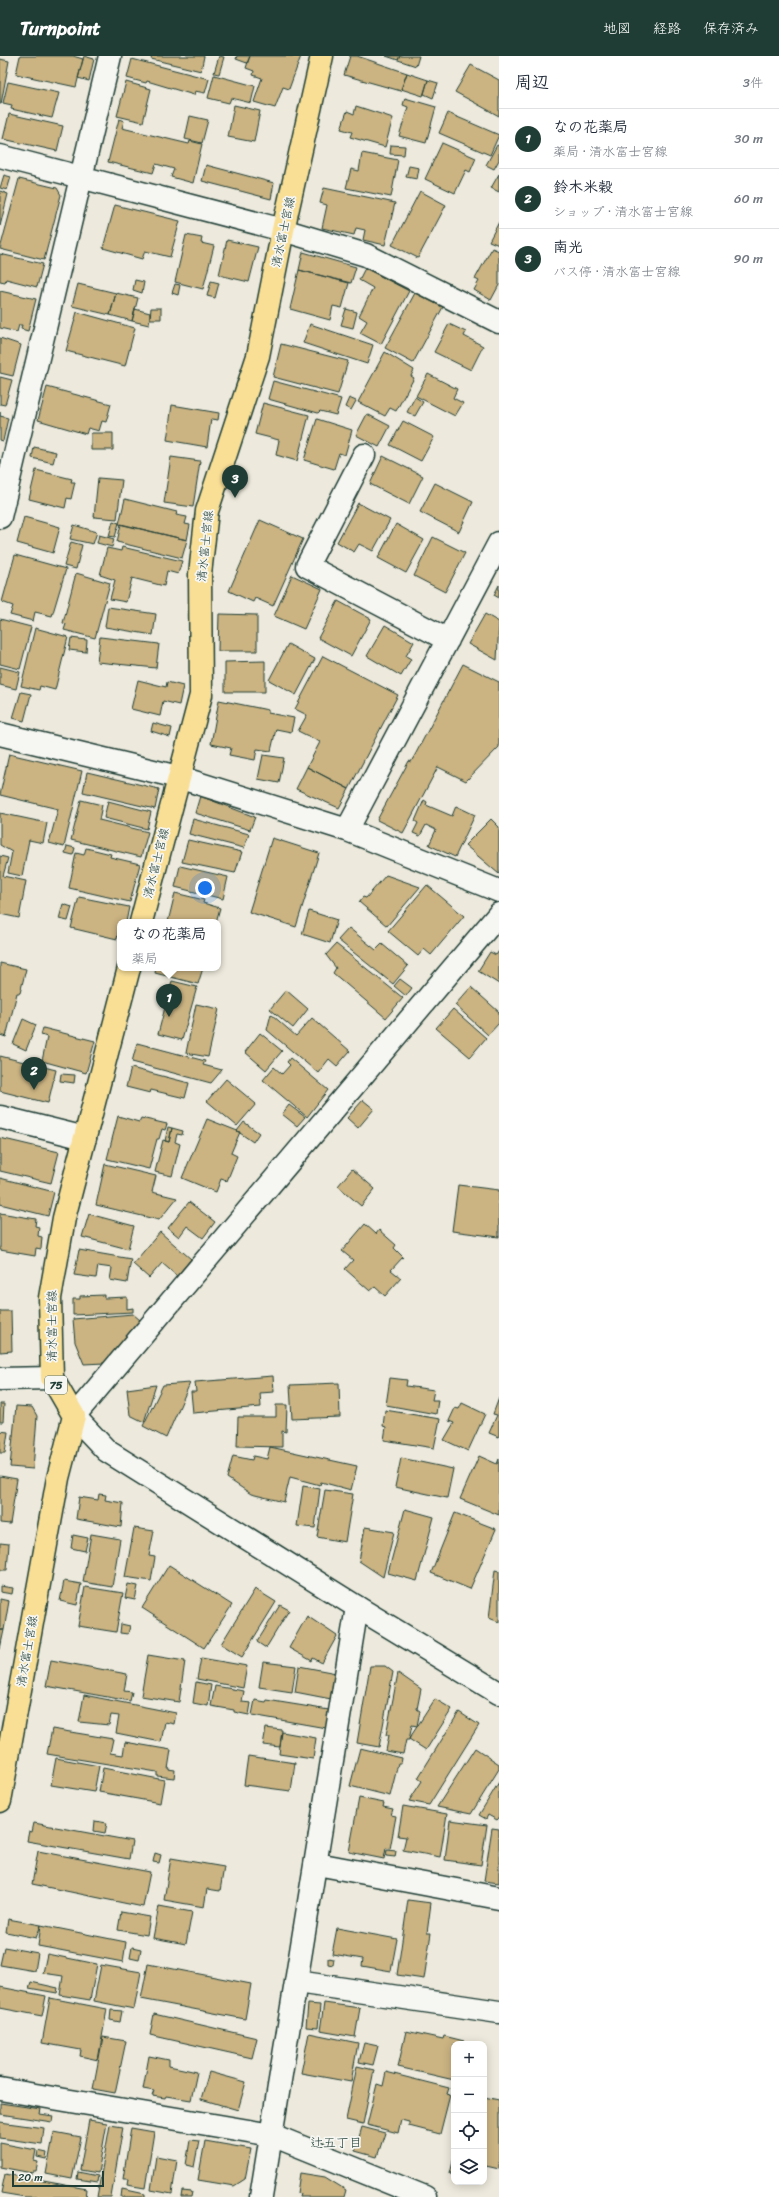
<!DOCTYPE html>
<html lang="ja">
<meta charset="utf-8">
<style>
:root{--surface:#fff;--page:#f6f6f7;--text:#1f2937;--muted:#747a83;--line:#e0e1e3;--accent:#1f3d34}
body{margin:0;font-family:Sriracha,"Klee One",sans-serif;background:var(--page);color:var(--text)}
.controls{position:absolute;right:12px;bottom:12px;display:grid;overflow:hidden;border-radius:8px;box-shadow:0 2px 10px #0003}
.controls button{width:36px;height:36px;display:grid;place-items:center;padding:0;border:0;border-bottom:1px solid var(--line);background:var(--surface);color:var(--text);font:20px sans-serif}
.scale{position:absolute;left:12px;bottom:10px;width:92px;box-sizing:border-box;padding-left:4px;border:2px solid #1f3d34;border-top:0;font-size:11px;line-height:14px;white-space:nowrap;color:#1f3d34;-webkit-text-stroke:3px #f6f6f2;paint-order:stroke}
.you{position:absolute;left:205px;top:832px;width:14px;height:14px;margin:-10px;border:3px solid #fff;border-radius:50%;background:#1a73e8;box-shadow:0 0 0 6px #1a73e833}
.badge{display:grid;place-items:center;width:26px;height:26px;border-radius:50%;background:var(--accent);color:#fff;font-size:13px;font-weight:700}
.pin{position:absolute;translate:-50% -33px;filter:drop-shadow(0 1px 2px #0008)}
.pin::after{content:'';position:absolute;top:21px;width:14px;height:12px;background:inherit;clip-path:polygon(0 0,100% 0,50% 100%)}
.popup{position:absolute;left:117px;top:863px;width:104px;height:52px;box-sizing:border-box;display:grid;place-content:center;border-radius:8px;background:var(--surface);filter:drop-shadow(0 1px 3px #0005);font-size:13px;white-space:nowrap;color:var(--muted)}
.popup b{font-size:15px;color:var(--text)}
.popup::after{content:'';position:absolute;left:50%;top:100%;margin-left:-8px;border:8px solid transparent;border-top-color:var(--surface)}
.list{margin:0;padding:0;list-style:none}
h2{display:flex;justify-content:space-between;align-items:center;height:52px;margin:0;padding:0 16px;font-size:17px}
h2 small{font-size:13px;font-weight:400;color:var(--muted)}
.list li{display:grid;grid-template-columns:26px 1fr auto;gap:12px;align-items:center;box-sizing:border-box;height:60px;padding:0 16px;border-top:1px solid var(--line)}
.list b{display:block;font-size:15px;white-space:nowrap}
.list p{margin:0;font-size:13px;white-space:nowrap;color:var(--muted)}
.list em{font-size:13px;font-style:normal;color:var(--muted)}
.icon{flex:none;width:22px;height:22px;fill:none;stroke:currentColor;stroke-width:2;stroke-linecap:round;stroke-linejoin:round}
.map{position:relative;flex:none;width:499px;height:2141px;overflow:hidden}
header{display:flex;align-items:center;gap:24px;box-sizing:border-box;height:56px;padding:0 20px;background:var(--accent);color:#fff}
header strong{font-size:19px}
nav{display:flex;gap:22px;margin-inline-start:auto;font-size:14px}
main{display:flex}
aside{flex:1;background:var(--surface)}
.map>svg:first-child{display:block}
</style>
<header>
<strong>Turnpoint</strong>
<nav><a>地図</a><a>経路</a><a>保存済み</a></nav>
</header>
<main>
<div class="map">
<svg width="499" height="2141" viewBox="0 0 499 2141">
<rect width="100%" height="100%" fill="#ede9dc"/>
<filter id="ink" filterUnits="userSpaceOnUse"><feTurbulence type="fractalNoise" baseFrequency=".025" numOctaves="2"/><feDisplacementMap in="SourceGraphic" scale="8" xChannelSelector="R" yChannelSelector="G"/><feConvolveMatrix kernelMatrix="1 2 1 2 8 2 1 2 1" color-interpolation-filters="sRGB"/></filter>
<g filter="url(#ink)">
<path fill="#cbb382" stroke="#1f3d34" d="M20,0H73L83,3L76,31L16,18Z
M84,0L94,3L89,25L78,22Z
M152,0H204L201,15L151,3Z
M219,0L224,1L219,18L214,17Z
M237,0H250L247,7L236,3Z
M250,0H301L289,33L283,31L275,52L254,46L262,22L253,19L254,15L246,12Z
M350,0H357L407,17L401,35L344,19Z
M386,0H400L398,4Z
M400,0H419L416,10L398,4Z
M0,3L9,5L1,48H0Z
M132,3L209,23L205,37L195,35L194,39L147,25L146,27L127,22Z
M471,9L499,24V60L455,36Z
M407,17L428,24L423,40L401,33Z
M214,19L255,30L251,47L231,42L229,47L208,42Z
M428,24L438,27L433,42L424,38Z
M8,26L59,37L52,62L11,53L12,49L3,47Z
M126,26L151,33L143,66L117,60Z
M405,42L436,51L426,87L399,80L408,51L403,49Z
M234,49L260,55L254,86L228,81Z
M356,50L393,62L385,91L350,81L352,76L341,73L347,55L354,58Z
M448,57L499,79L490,99L439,77Z
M9,58L63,70L57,95L3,83Z
M190,60L208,64L202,87L185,83Z
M119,63L124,65L122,72L189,88L190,85L202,88L193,127L171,121L174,113L156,108L153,117L108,106Z
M442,87L476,102L470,116L466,114L455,137L425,123Z
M391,89L405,90L404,99L390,98Z
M497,89L499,90V104L494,113L486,109Z
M362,97L398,104L391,141L346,132L351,113L359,115Z
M206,109L274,127L271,143L202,125Z
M409,110L419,112L417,123L406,121Z
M499,118V136L491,132Z
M4,119L11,121L7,134L0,132Z
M19,123L57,132L61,139L44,204L0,193Z
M324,132L395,147L385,189L363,184L365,174L356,172L354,179L322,172L327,149L320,147Z
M0,135L8,138L0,170Z
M420,135L446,149L418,202L392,189Z
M115,149L180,165L170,201L145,195L142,203L103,192Z
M499,166V189L489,185Z
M186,179L202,182L201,187L214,190L203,233L175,226Z
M227,184L258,191L249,226L219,219Z
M492,192L499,195V229L491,244L474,234L479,225L475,223Z
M303,196L356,211L351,227L299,214Z
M0,198L43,208L37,231L6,223L5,226L0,225Z
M365,212L409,235L381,288L360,277L367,265L359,260L373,232L359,224Z
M299,214L349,227L342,252L333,250L330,264L290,253Z
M135,224L144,226L142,237L133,234Z
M211,225L219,227L215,242L207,240Z
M78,228L116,237L110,259L72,250Z
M175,228L180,229L178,239L172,237Z
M0,235L36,243L28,275L21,273L22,269H19L17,276L0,272Z
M116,237L138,242L132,265L110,259Z
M415,237L443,251L413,307L385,292Z
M151,252H161V263H150Z
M135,253L150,257L149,269L132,265Z
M346,253L357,256L353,272L341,269Z
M77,256L135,272L125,310L66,295Z
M310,268L373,289L367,308L303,287Z
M449,268L466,276L464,280L483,290L471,314L434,296Z
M0,282L21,289L13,320L0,317Z
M281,288L348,305L338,338L273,321Z
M385,296L414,314L411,320L414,322L396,355L390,352L385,360L358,346Z
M428,318L457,333L453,342L463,347L455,360L416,340Z
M0,321L12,324L5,349L0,348Z
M273,325L341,343L336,359L320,355L318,357L268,343Z
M47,331L111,348L106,366L102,365L99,375L88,372L86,378L38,364Z
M415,341L423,346L415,360L407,356Z
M349,342L356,345L351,354L345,351Z
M263,347L309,359L297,405L276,399L279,384L255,378Z
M172,349L219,357L218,364L211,363L207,391L167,384Z
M0,356V360L8,362L3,385L0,384Z
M367,358L390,370L379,391L356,379Z
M317,363L352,374L345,399L339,397L334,413L304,404Z
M403,365L434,381L421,405L390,389Z
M91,377H113V394H91Z
M34,391L56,396L53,407L32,402Z
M383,400L423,420L409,448L370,428Z
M171,401L200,405L193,451L164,447Z
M36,414L72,423L71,426H75L71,443L67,442L65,452L29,443Z
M98,422L122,424L117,463L94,461Z
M435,427L473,446L459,476L420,456Z
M125,443L177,456L176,459L187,461L185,468L190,469L187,484L119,468Z
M358,447L390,464L373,495L359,488L354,496L337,486Z
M24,461L60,471L53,497L17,487Z
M260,464L303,483L273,550L255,542L253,546L229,535Z
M113,465L119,467L115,481L109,480Z
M121,468L187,484L182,502L117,486Z
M396,468L424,484L406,517L378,502Z
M74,469L97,476L93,488L70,483Z
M99,479L114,483L112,491L97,487Z
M433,481L465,497L445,536L414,520Z
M71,486L82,489L76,513L64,510Z
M122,491L182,505L178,518L167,515L164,530L132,522L126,546L110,543L115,524L100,519L107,492L121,495Z
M15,499L66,513L52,560L35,556L33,565L10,559L13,550L2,546Z
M76,517L110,527L95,582L64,574L66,568L63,567Z
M292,519L322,533L304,573L274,560Z
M499,529V542L494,539Z
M338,545L371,563L351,600L318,582Z
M108,551L156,558L153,579L105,571Z
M219,558L257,559V595H218Z
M485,558L499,566L497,604L468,588Z
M0,563L31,571L20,613L0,608Z
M385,569L414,586L406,600L411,603L401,620L367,600Z
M35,572L68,581L55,634L40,630L39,634L21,630Z
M100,581L159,588L156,612L97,606Z
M71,582L87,584L86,596L69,594Z
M288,588L315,603L296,639L269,624Z
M323,600L398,639L349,733L307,711L320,686L298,675L307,659L295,653Z
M265,605V636H225V606Z
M463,608L499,626V691L466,725L438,711L403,777L377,764L409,705L411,706L415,699Z
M0,611L20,616L16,633L0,629Z
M138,624L166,631L167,626L183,630L179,649L163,645L160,660L131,653Z
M21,636L31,638L24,665L13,662Z
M219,644L268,654V657L294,662L291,676L276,673L271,695L257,693L255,704L229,699L231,692L211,688Z
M153,667L172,672L170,681L151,675Z
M9,698L82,715L64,791L49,787L58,753L0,739Z
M263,699L284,702L279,727L258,723Z
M307,711L349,733L339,752L296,733Z
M87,716L159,733L155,753L83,736Z
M200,740L255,761L250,774L195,757Z
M81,744L102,749L99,764L148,776L141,801L71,784Z
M424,744L427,746L426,749L452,760L456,750L475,759L455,801L429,789L436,774L426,769L420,780L413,777L418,767L415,765Z
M108,745L151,756L147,773L104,762Z
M0,757L47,767L43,787L29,784L22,820L8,817L12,796L0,789Z
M193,763L249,778L244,792L189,778Z
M491,763L499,771V818L465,789Z
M272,782L319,797L296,871L249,856Z
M188,784L242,796L235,817L182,806Z
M67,790L75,792L73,799L65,797Z
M86,792L111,798L110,801L140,808L130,846L69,832L76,797L84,799Z
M0,800L8,802L3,820L26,825L19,862L0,858Z
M180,810L228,821L223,843L175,831Z
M386,819L420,831L387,870L359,846L363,841L366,842Z
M427,829L464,860L431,899L424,893L418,900L388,875Z
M175,837L204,844L203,847L220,852L216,866H168Z
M79,841L129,851L126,866H120L117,883L71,872Z
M63,848L72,851L68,865L59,863Z
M309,855L337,864L330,887L302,878Z
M349,872L376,894L382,888L408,910L393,928L338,884Z
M336,888L403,942L386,962L333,917L336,912L326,899Z
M499,895V928L478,915L490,896L496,899Z
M0,907L26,913L20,937H17L6,981L0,979Z
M156,912H203L198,928L155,917Z
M400,923L412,932L406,940L394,930Z
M172,925L197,931L182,984L158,978Z
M471,931L499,956V967L488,979L455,949Z
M286,934L308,953L293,972L270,953Z
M196,948L219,953L208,1001L186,997Z
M453,953L486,982L470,1001L436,972Z
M271,958L296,980L312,962L350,995L337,1010L329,1003L318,1017L267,974Z
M23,963L36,969L26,994L13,988Z
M43,972L95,985L86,1017L42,1005L47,981L41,979Z
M260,977L282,995L266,1014L245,996Z
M137,987L205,1005L203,1009L222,1014L211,1027L132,1006Z
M0,1000L56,1014L48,1047L0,1035Z
M290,1002L328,1034L307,1061L263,1024L274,1011L282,1018L290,1009L287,1006Z
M131,1012L189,1027L185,1042L151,1034L150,1037L126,1031Z
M61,1018L75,1019L74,1027L60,1025Z
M226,1023L256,1048L237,1070L207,1045Z
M363,1044L374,1053L358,1072L347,1062Z
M289,1049L305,1061L297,1070L282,1058Z
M118,1060L139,1066L141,1062L167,1068L165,1074L162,1073L159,1083H157L149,1113L107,1103Z
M207,1063L240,1076L231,1097L237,1100L227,1125L221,1123L216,1136L182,1122Z
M244,1066L259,1077L253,1086L237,1075Z
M168,1071L172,1072L169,1086L165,1085Z
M172,1072L183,1075L182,1079L177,1078L175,1086L180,1088L172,1120L155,1116L163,1084L169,1086Z
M0,1082L59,1096L51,1127L0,1115Z
M105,1108L156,1120L152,1136L177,1142L159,1164L96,1149Z
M352,1113L375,1133L361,1150L338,1130Z
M0,1122L54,1136L48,1160L0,1148Z
M458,1129L499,1134V1181L452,1175Z
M189,1146L215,1166L203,1182L187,1170L179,1181L168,1172Z
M0,1157L36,1163L35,1170L39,1171L38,1180L42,1181L41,1193L36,1192L35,1200L0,1194Z
M89,1158L134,1170L128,1193L82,1181Z
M365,1168L376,1178L379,1174L396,1189L394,1192L403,1201L391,1214L401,1222L385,1240L375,1231L370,1235L345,1213L353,1204L342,1195Z
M160,1176L191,1203L177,1220L162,1207L149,1222L133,1208Z
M79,1194L131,1203L127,1227L110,1224L112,1212L98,1210L96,1222L74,1219Z
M104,1239V1242L127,1241V1253L133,1252V1256L73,1259V1243H80V1240Z
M0,1255H11L12,1295L0,1296Z
M133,1258L140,1264L104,1307L84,1308L75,1286L73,1263Z
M273,1320L274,1336L260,1337L261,1351L193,1357L191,1336H196L195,1326Z
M390,1322L407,1324L406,1330L434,1334L432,1344H438L436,1358L386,1349Z
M190,1327L166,1382L143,1370L163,1329Z
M339,1327L340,1361L292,1363L290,1329Z
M156,1329L144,1366L130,1359L127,1333Z
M499,1342V1381L489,1377L497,1359L493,1358Z
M462,1347L485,1358L468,1395L444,1384L454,1367L449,1365L455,1352L459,1353Z
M0,1348H4L3,1366H0Z
M276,1349H287L286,1376L282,1375V1391L237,1390L238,1361H276Z
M16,1350L32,1351L37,1360L33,1413L10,1411Z
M385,1354L440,1363L434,1392L384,1384L386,1371L383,1370Z
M0,1375L8,1376L5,1397H0Z
M270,1391L357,1410L351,1434L321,1426L320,1429L290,1421L284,1446L251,1438L227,1422L233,1400L252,1404L253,1400L267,1403Z
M479,1400L497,1408L499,1403V1459L460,1443Z
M401,1402L453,1413L447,1442L395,1431Z
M0,1420L17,1423L10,1468L0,1467Z
M303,1430L320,1433L315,1472L297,1470Z
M325,1434L353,1438L345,1486L317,1481Z
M99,1438L106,1439L105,1444L123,1447L121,1471L76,1463L79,1441L98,1444Z
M405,1453L434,1461L417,1525L388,1517Z
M455,1457L496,1473L470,1533L431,1517Z
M365,1471L394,1476L383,1521L359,1505Z
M134,1472L154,1475L149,1500L155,1501L151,1525L125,1521Z
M91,1478L120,1483L112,1531L83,1526Z
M73,1479L88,1482L85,1495L71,1492Z
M0,1487L9,1488L7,1514H0Z
M169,1509L232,1549L204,1592L142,1552Z
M495,1514L499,1515V1566L489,1562Z
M64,1525L81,1528L77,1549L60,1545Z
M128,1528L138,1530L135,1544L125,1542Z
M0,1530L13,1532L12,1538L0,1536Z
M85,1531L123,1537L116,1576L78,1570Z
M255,1533L276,1546L242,1601L221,1588Z
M0,1543L9,1545L4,1574H0Z
M280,1549L289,1554L266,1592L257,1586Z
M307,1560L337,1580L322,1607L313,1602L312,1605L289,1592Z
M121,1568L130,1570L128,1578L120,1577Z
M0,1574H4L0,1593Z
M148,1599L185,1605L179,1646L141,1640Z
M201,1602L247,1610L243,1632L197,1623Z
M51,1604L127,1618L124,1635L132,1636L130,1645L46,1630Z
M263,1606L296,1610L292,1636L259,1631Z
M299,1610L336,1617L331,1643L295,1636Z
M370,1610H385L393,1616L379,1691L357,1687Z
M398,1617L421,1633L417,1653L420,1655L417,1670L412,1669L409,1684H406L403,1698L386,1695L389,1679H386Z
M196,1626L211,1629L208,1650L193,1647Z
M215,1630L244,1635L242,1646L251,1647L249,1659L234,1656V1654L211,1650Z
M84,1639L176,1657L174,1668L165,1666L161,1686L116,1677L119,1660L111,1659L109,1669L79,1666Z
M435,1643L452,1653L426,1694L409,1683Z
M255,1644L266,1646L267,1644L329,1654L326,1672L252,1659Z
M459,1656L479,1669L429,1749L409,1745L422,1725L418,1722Z
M266,1672L282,1674L280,1691L263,1689Z
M52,1673L113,1683L110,1697L123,1699L125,1686L171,1694L168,1713L175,1714L174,1722L157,1720V1716L47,1698Z
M282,1676L316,1682L313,1703L279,1698Z
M360,1692L402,1702L401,1708H398L390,1740L350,1730Z
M475,1692L499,1708V1713L471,1758L437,1751Z
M248,1700L295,1707L291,1735L244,1729Z
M56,1702L99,1710L94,1736L51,1729Z
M103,1712L164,1724L160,1747L99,1736Z
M499,1726V1762L497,1764L488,1759L486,1763L479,1759Z
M359,1742L384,1747L383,1751L393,1753L391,1759L396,1760L390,1793L386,1792L384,1803L349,1796Z
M403,1750L447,1758L440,1801L403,1794L406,1781L398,1780Z
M450,1764L487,1769L481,1809L445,1804Z
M95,1765L107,1767L105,1777L94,1775Z
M34,1767L132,1785L129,1803L27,1785L29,1775L32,1776Z
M492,1772L499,1773V1827L484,1825Z
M387,1794L396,1795L395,1801L386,1800Z
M38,1795L150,1816L143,1851L32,1828Z
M155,1797L161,1799L159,1807L153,1806Z
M171,1802L224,1811L220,1835L207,1833L204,1851L164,1844Z
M408,1844L431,1847L427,1877H431L424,1923L397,1919Z
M159,1850L192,1856L186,1888L153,1882Z
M121,1856L150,1861L147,1879L118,1874Z
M8,1863L41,1869L36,1882L6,1876Z
M41,1869L126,1886L123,1906L38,1890Z
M337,1872L397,1883L391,1915L362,1910L363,1903L332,1898Z
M4,1891L38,1897L35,1915L0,1909Z
M132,1891L141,1893L139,1904L130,1902Z
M47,1898L97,1908L90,1944L60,1939L63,1920L43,1917Z
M328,1902L334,1903L333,1909L328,1908Z
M148,1908L251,1928L245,1963L141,1943Z
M101,1909L141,1916L134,1953L94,1945Z
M31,1926L58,1932L57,1937L29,1932Z
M0,1931L46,1940L42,1960L0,1952Z
M50,1942L107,1953L98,2004L80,2000L81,1994L42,1987Z
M324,1947L360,1952L355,1981L320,1975Z
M308,1948L320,1949L318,1972L306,1971Z
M111,1954L122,1955L120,1966L110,1964Z
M154,1958L257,1982L252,2002L150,1979Z
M406,1975L443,1983L444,1980L464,1985V1988H454V2024L398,2011Z
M309,1977L358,1987L351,2026L301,2017Z
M103,1981L126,1985L115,2037L93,2033Z
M364,1987L378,1990L373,2009L359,2006Z
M149,2000L169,2004V2010L197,2016L191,2044L166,2040L165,2042L152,2040L154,2035L143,2033Z
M357,2010L374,2014L363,2068L346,2064Z
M209,2016L246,2026L238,2054L201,2043Z
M386,2016L449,2032L447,2038L450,2039L440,2078L409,2070V2066L401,2064L398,2077L367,2069L377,2028L383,2030Z
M484,2041L499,2044V2113L486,2110L484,2118Z
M0,2047L41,2053L40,2058L53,2060L52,2066L0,2058Z
M89,2064L107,2067L98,2117L80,2114Z
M0,2066L44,2072L42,2088L0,2082Z
M110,2069L123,2071L111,2141H97Z
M362,2071L385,2077L377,2101L355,2095Z
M131,2072L154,2076L145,2132L127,2129L128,2123H123Z
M54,2076L81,2081L72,2123L46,2118Z
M190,2084L199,2085L194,2111L186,2109Z
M205,2085L251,2093L245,2123L234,2130L198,2124Z
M0,2087L36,2094L34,2105L38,2106L36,2115H33L32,2117L0,2111Z
M38,2095L47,2097L46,2103L37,2101Z
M156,2100L177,2104L172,2138L151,2134Z
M454,2101V2119L450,2118Z
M78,2116L98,2120L97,2126L77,2123Z
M300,2117L325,2121L346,2134L344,2141H300L301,2138L297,2137Z
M5,2118L87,2133L86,2141H25L1,2137Z
M122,2133L145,2138V2141H121Z
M182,2135L192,2136L191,2141H181Z"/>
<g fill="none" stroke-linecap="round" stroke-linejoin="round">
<g stroke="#1f3d34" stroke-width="25">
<path id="street" d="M0,100L283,174L366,199L499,266
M364,399L307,510L448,584
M0,461L110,0
M0,678L178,721L347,774L499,835
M347,774L499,487
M0,1061L85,1082
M74,1360L499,858
M317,1808L499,1842
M297,1926L499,1956
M0,2033L272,2079L425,2141
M261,2141L357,1551"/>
</g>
<g stroke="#1f3d34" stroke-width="25">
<path id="secondary" d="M0,1323L52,1322
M74,1360L107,1395L357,1551L499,1637"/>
</g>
<g stroke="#1f3d34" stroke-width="25">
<path id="primary" d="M141,866L201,639L200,518L207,455L258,300L283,174L322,0
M0,1745L58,1422L74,1360L52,1322L50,1242L64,1162L129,912"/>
</g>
<use href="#street" stroke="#f6f6f2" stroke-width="22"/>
<use href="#secondary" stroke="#f6f6f2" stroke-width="22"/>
<use href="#primary" stroke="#f9df96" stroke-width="22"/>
</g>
</g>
<g text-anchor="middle" stroke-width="3.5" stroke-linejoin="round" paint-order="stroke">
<rect fill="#f6f6f2" stroke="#60746d" stroke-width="1" x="45" y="1320" width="22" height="18" rx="3"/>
<g font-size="11" font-weight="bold" fill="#1f3d34">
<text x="56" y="1333">75</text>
</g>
<g font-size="12" fill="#1f3d34" stroke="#f6f6f2">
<text transform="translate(283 176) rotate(-78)" y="4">清水富士宮線</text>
<text transform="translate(205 490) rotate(-84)" y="4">清水富士宮線</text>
<text transform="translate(156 807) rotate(-76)" y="4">清水富士宮線</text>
<text transform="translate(52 1270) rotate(-90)" y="4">清水富士宮線</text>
<text transform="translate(27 1595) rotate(-80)" y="4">清水富士宮線</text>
</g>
<g font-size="13" fill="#1f3d34" stroke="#f6f6f2">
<text x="336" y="2091">辻五丁目</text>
</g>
</g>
</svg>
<div class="controls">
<button>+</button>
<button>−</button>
<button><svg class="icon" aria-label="locate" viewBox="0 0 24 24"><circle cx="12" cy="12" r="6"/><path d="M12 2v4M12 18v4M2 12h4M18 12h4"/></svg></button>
<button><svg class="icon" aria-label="layers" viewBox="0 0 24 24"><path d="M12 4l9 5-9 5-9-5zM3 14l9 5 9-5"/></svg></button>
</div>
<div class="scale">20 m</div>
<div class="you"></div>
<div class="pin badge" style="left:169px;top:961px">1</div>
<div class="popup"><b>なの花薬局</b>薬局</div>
<div class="pin badge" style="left:34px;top:1034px">2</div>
<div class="pin badge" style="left:235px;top:442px">3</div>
</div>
<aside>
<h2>周辺<small>3件</small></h2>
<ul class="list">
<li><span class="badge">1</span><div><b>なの花薬局</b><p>薬局 · 清水富士宮線</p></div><em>30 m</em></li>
<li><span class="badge">2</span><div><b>鈴木米穀</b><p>ショップ · 清水富士宮線</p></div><em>60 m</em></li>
<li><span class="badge">3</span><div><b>南光</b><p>バス停 · 清水富士宮線</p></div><em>90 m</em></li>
</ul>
</aside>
</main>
